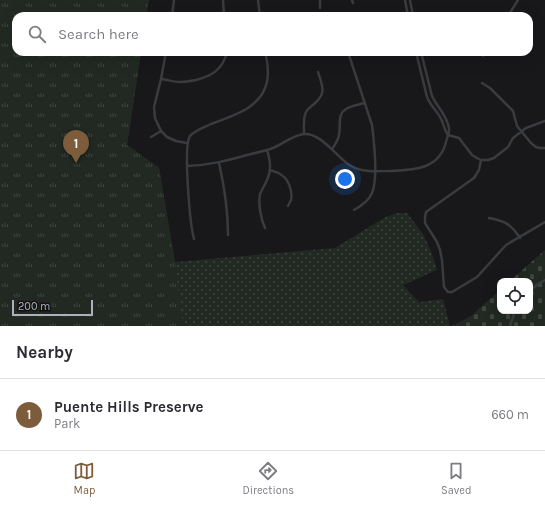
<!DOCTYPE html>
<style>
:root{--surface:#fff;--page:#f2f2f3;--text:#2b2b33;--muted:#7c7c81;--line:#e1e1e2;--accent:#7d5c3c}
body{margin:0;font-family:Karla,sans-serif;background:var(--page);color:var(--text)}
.controls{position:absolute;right:12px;bottom:12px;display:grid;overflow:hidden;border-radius:8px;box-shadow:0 4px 16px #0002}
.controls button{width:36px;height:36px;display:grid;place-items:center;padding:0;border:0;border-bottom:1px solid var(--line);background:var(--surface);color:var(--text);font:20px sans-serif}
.scale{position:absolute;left:12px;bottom:10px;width:81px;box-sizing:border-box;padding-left:4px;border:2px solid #abb1b8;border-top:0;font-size:11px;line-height:14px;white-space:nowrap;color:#abb1b8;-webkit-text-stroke:3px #131315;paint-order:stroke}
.you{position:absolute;left:345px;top:179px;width:14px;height:14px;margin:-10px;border:3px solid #fff;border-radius:50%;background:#1a73e8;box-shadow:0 0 0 6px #1a73e833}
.badge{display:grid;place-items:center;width:26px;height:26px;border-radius:50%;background:var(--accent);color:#fff;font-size:13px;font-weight:700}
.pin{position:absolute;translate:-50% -33px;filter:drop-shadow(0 1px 2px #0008)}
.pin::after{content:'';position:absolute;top:21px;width:14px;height:12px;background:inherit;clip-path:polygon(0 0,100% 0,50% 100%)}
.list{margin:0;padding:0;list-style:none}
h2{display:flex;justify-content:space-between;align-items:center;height:52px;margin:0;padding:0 16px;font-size:17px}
h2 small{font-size:13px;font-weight:400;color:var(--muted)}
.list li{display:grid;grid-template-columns:26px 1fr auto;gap:12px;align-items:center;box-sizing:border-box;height:72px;padding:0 16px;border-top:1px solid var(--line)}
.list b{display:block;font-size:15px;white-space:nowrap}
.list p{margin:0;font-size:13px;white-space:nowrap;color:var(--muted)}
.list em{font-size:13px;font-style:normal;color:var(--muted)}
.icon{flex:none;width:22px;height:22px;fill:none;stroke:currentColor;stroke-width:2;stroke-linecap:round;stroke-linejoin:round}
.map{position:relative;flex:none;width:545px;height:326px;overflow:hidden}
.search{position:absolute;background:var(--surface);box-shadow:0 4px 16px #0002;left:12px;right:12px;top:12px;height:44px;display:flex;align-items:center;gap:10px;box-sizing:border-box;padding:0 14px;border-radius:12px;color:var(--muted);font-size:15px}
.sheet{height:124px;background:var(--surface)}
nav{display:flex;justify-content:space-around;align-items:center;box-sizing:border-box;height:56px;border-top:1px solid var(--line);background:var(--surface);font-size:11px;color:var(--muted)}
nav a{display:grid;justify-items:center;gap:2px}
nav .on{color:var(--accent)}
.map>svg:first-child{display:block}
</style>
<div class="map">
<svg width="545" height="326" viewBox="0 0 545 326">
<defs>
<pattern id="grass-dots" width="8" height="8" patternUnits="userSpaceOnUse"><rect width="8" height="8" fill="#222922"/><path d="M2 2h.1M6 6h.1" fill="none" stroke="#3f4640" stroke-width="1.8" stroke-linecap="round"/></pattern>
<pattern id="cemetery-stones" width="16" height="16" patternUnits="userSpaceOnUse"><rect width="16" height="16" fill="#222922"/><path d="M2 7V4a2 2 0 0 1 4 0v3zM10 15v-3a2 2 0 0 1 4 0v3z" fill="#3f4640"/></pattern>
<pattern id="park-tufts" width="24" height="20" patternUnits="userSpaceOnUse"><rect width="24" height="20" fill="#222922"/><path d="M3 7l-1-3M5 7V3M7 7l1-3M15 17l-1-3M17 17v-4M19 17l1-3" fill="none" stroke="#3f4640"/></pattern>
</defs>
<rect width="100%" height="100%" fill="#18181a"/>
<path fill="url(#grass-dots)" d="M0,0H149L146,16H16V52H141L127,145L159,168L175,262L335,248L384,218L396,213H407L423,234L431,251L437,270L403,285L419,302L443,299L450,326H0Z"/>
<path fill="url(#cemetery-stones)" d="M545,250V326H452L471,316L500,290V311H530V281H510Z"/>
<path fill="url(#park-tufts)" d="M0,0H149L146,16H16V52H141L127,145L159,168L175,262L183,326H0Z"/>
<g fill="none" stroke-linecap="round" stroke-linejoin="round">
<path stroke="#393b3e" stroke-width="2.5" d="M223,0L224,16
M258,0L260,16
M320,0V8
M352,0L353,3
M405,0L408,16
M410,0L413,16
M172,16L174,0
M508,16L518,0
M166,52L161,79L154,107L155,118L161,131L167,137L176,141L187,143
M348,52L372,125C374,141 378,179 372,193C369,201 361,206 354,210
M416,52L427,97C430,105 436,110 440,117C444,123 444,130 448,135
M483,56L485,52
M161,79C168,80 174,82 180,82C186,82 191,81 196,80C212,76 223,69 227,52
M482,83L490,88L513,111L517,126L531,143L536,147L540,148H545
M304,134C304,127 303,118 306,112C308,108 312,106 315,103C327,93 322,85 318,72
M448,135L459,138L472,155L477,158L481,160H488L494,158L508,147L513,138L526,128L545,121
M151,137L161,131
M332,149C335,145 338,140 339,135C341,126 337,114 346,109C351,106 358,105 364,103
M481,160L479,170L474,178L426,212L425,217V223L437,242L440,250L442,260L444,287L448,292H452L477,277L506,245L545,222
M219,163C224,185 228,212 228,235
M187,166C210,165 226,161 247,155C256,153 265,151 273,148C283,144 293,135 304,134C321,133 335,155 348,164C352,167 357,169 362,170C371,172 380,171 389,171C413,170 439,170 446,142C447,137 450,132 449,128C447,115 437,107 432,96L421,52
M270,170C273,171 277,172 280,174C288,178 293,191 291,200C290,202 289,204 288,206
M489,218C505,221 511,224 520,238
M265,228C261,219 258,205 260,194C262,189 265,185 267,180C272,170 270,160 267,150
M194,239C190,225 183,146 190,136C195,130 205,127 211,124C222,120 239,114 248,108C269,94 271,75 265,52
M530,291L538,284L545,280
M510,326L515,311"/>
</g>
</svg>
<div class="controls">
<button><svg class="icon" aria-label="locate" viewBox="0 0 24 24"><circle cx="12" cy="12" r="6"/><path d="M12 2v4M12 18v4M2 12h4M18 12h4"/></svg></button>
</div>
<div class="scale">200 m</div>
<div class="you"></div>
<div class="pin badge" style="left:76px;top:163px">1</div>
<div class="search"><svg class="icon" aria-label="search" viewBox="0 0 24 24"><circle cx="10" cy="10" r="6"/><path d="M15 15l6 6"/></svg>Search here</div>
</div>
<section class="sheet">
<h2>Nearby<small></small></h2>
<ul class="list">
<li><span class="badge">1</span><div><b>Puente Hills Preserve</b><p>Park</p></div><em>660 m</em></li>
</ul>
</section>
<nav>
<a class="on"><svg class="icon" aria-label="map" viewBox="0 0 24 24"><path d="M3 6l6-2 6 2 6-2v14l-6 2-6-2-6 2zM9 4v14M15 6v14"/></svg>Map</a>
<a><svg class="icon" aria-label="directions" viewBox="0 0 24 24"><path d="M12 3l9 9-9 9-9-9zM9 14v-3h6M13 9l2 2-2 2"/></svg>Directions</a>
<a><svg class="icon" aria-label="saved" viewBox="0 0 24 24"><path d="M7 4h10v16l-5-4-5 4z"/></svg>Saved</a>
</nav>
